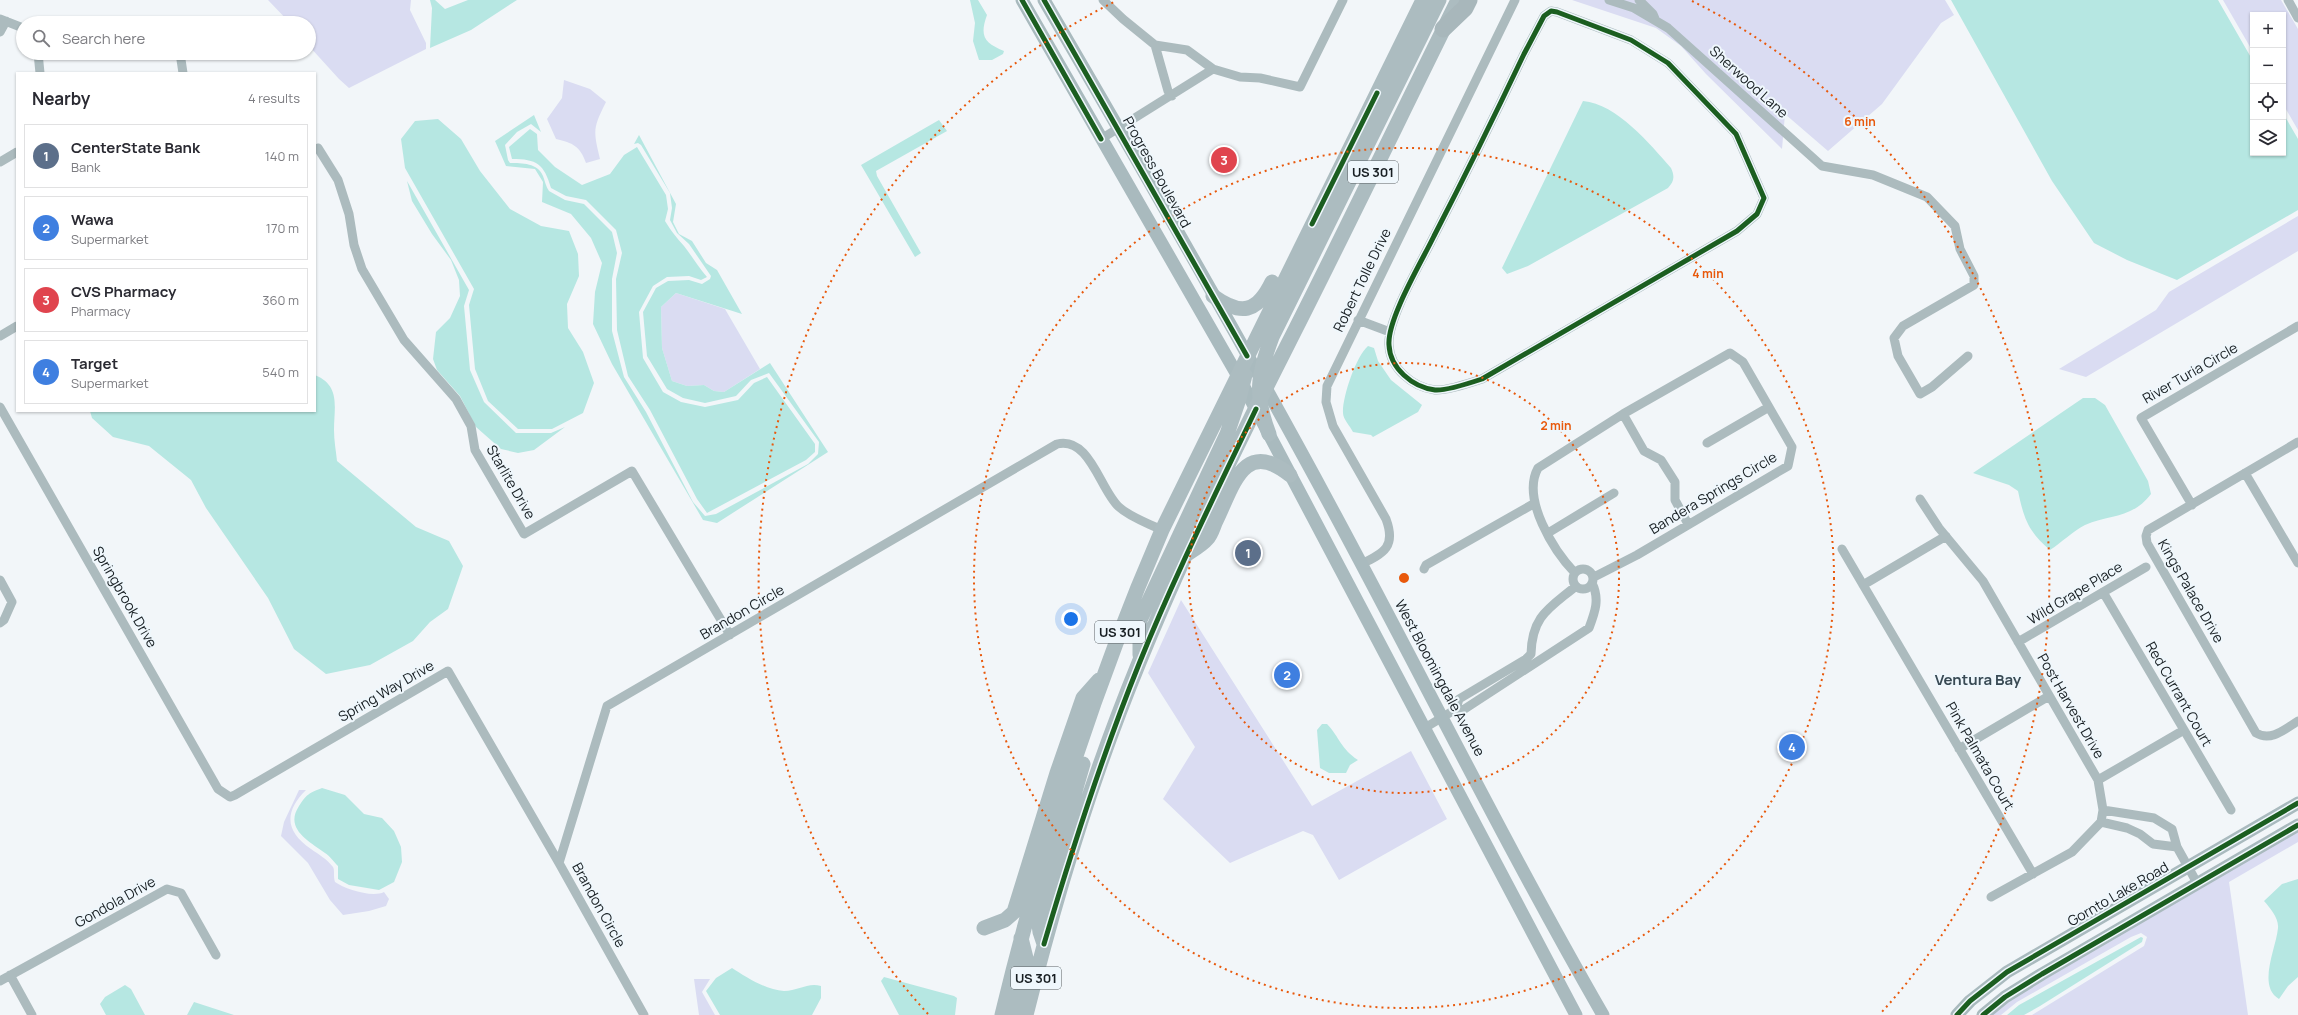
<!DOCTYPE html>
<meta charset="utf-8">
<style>
:root{--surface:#fff;--page:#f7f7f7;--text:#2b2b33;--muted:#7c7c81;--line:#e1e1e2;--accent:#111827}
body{margin:0;font-family:Manrope,sans-serif;background:var(--page);color:var(--text)}
.controls{position:absolute;right:12px;top:12px;display:grid;overflow:hidden;border-radius:0px;box-shadow:0 1px 3px #0004}
.controls button{width:36px;height:36px;display:grid;place-items:center;padding:0;border:0;border-bottom:1px solid var(--line);background:var(--surface);color:var(--text);font:20px sans-serif}
.you{position:absolute;left:1071px;top:619px;width:14px;height:14px;margin:-10px;border:3px solid #fff;border-radius:50%;background:#1a73e8;box-shadow:0 0 0 6px #1a73e833}
.badge{display:grid;place-items:center;width:26px;height:26px;border-radius:50%;background:var(--accent);color:#fff;font-size:13px;font-weight:700}
.pin{position:absolute;translate:-50% -50%;border:2px solid #fff;box-shadow:0 1px 4px #0006}
.list{margin:0;padding:0;list-style:none}
h2{display:flex;justify-content:space-between;align-items:center;height:52px;margin:0;padding:0 16px;font-size:17px}
h2 small{font-size:13px;font-weight:400;color:var(--muted)}
.list li{display:grid;grid-template-columns:26px 1fr auto;gap:12px;align-items:center;box-sizing:border-box;height:64px;margin:0 8px 8px;padding:0 8px;border:1px solid var(--line);border-radius:0px}
.list b{display:block;font-size:15px;white-space:nowrap}
.list p{margin:0;font-size:13px;white-space:nowrap;color:var(--muted)}
.list em{font-size:13px;font-style:normal;color:var(--muted)}
.icon{flex:none;width:22px;height:22px;fill:none;stroke:currentColor;stroke-width:2;stroke-linecap:round;stroke-linejoin:round}
.map{position:relative;flex:none;width:2298px;height:1015px;overflow:hidden}
.search{position:absolute;background:var(--surface);box-shadow:0 1px 3px #0004;left:16px;top:16px;width:300px;height:44px;display:flex;align-items:center;gap:10px;box-sizing:border-box;padding:0 14px;border-radius:22px;color:var(--muted);font-size:15px}
.panel{position:absolute;background:var(--surface);box-shadow:0 1px 3px #0004;left:16px;top:72px;width:300px;height:340px;border-radius:0px}
.map>svg:first-child{display:block}
</style>
<div class="map">
<svg width="2298" height="1015" viewBox="0 0 2298 1015">
<rect width="100%" height="100%" fill="#f2f6f9"/>
<path fill="#dadcf2" d="M268,0H411L410,10L426,43V49L349,88L339,79L309,46V23H290Z
M1572,0H1945L1954,15L1941,23L1882,104L1828,151L1785,114L1782,149L1706,74L1681,46L1656,28Z
M2223,0H2281L2298,29V130L2283,104V15H2253V52Z
M564,80L590,89L606,102C593,128 593,130 600,159L586,163C580,146 573,143 556,139L547,119L562,98Z
M2298,216V251L2086,377L2059,369L2156,310L2169,292Z
M676,293L725,309L760,369L724,392L714,391L704,385L687,386L672,381L662,348L661,307Z
M1181,600L1312,806L1411,751L1447,819L1339,880L1313,835L1303,831L1230,863L1163,799L1195,747L1148,673Z
M299,790H306C284,812 285,831 311,849C318,854 327,859 333,867C335,870 333,877 335,882C345,889 372,898 384,892L389,899L386,906L369,911L343,915L330,900L308,863L281,836L284,822Z
M2298,830V842L2229,882L2248,1015H2032L2144,946L2147,937L2141,933L2131,937L2017,1002L2001,1015H1991L2008,1001Z
M694,979H710L702,992L715,1015H699Z"/>
<path fill="#b6e7e2" d="M430,0H435L445,9L468,0H517L471,30L430,48L432,8Z
M970,0H978L987,15C979,37 985,43 1004,51L1003,54L992,60H979L973,41L975,23Z
M1951,0H2218L2253,61V153H2283V113L2298,139V210L2177,280L2127,260L2094,243L2052,181Z
M1583,101C1617,104 1650,144 1671,168C1675,177 1674,181 1668,188L1528,266L1507,274L1502,268Z
M534,115L541,132L531,124L517,132L505,145L508,160L510,163C522,163 538,163 543,176C545,181 546,187 549,191L565,200L584,204L612,232L617,253L612,279V331L624,377L646,412L693,502L705,516L716,514L808,464L818,454L819,442L769,373L751,380L736,396L705,403L683,398L667,389L647,356L643,312L656,288L668,281L689,280L702,284L710,279L711,276L689,244L677,233L670,220L672,208L670,193L641,145L638,143L634,144L639,135L676,204L673,222L679,234L692,241L706,263L717,270L742,314L676,293L661,307L662,348L672,381L687,386L704,385L714,391L724,392L770,363L828,452L717,523L703,520L612,364L593,324L595,292L602,263L591,238L571,214L542,202L543,182L535,169L506,166L495,141Z
M438,119L461,139L480,171L510,209L541,226L569,231L578,254L579,276L567,304L568,328L583,352L594,383L583,413L552,429H518L488,401L475,369L469,305L474,289L405,168L401,139L415,121Z
M939,120L947,131L876,171L877,176L921,253L915,257L861,165Z
M530,129L537,134L538,150L555,167L582,185L610,174L624,155L637,147L666,195L668,209L665,221C671,231 677,238 684,246C692,256 698,267 707,277L701,280L689,276L667,277L653,286L639,312L643,358L663,392L681,402L705,407L738,400L754,383L767,377L815,444V452L806,460L707,513L697,499L650,410L628,376L617,330L616,279L622,253L616,230L586,200L566,196L551,188C544,164 537,159 512,159L509,147Z
M407,181L469,290L464,306L470,370L484,402L516,433H551L565,427L534,450L518,453L501,449L476,427L460,396L437,370L433,359L436,332L450,318L460,296L459,280L451,260L432,234L412,201Z
M1368,346L1374,348L1378,361L1391,380L1422,405L1418,412L1373,437L1371,435L1353,432C1350,426 1343,419 1343,413C1342,398 1356,356 1368,346Z
M315,375C341,386 334,407 334,430C334,441 336,451 337,461L416,527L449,541L463,566L448,609L430,622L413,641L370,665L326,674L294,649L268,598L206,508L191,480L149,446L113,437L92,418L90,411H315Z
M2083,398H2095L2105,405L2148,481L2151,494C2132,519 2110,514 2085,525C2073,531 2061,543 2050,550C2028,531 2024,519 2018,491L2009,485L1973,473Z
M1322,724H1327C1340,738 1341,749 1358,760L1350,765L1346,773H1329L1320,768L1317,730Z
M322,788L345,795L364,814L382,818L394,831L401,847L402,862L394,882L379,890L349,885L338,879V866C334,862 330,856 325,853C309,841 284,829 299,806C307,794 309,793 322,788Z
M2298,879V977L2288,986L2279,999C2257,986 2276,949 2278,928C2279,918 2270,908 2264,901L2282,884Z
M2141,937L2143,938L2142,942L2040,1006L2024,1015H2007L2019,1005Z
M732,968C746,977 766,990 784,991C798,991 808,982 821,986V998L812,1015H720L706,991L716,978Z
M884,977L954,996L957,998L955,1015H899L881,981Z
M125,985L131,989L145,1015H106L100,1004L105,997Z
M194,1002L234,1015H187Z"/>
<g fill="none" stroke-linecap="round" stroke-linejoin="round">
<path stroke="#acbbbe" stroke-width="9" d="M1103,0L1123,19L1155,45L1187,50L1213,69L1240,77L1260,78L1300,87L1343,0
M1609,0L1634,8L1668,28L1822,166L1873,175L1927,197L1955,226L1960,249L1974,276V285L1903,326L1894,338L1898,356L1920,394L1932,387L1968,356
M1639,0L1653,14L1656,21
M2288,0L2298,18
M1551,11L1557,12L1631,40L1668,63L1736,134L1764,198L1757,214L1737,231L1482,379C1470,383 1446,391 1435,390C1412,387 1390,368 1389,345C1387,319 1422,261 1434,236C1465,176 1495,115 1524,54L1544,16Z
M0,19L23,28
M130,23H173
M0,32L6,21
M1155,45L1168,91L1172,96
M38,53L40,73
M180,53L183,73
M1101,139L1213,69
M318,148L338,180L349,214L354,245L362,269L404,340L456,399L471,426L475,450L524,534L632,471L730,635
M0,162L17,152
M1358,320L1390,332
M0,336L17,326
M0,407L218,789L230,797L235,795L448,671L559,863L644,1015
M1623,414L1644,451L1661,460L1675,482V500L1688,524
M2298,442L2148,530L2146,536L2147,543L2256,733C2271,742 2285,729 2298,721
M1707,443L1769,407
M2245,473L2298,563
M1920,499L1939,528L1983,581L2098,780L2103,810L2101,822L2072,852L1991,897
M2192,505L2141,418L2298,326
M1548,533L1614,493
M1842,549L2033,874
M1361,564C1385,553 1396,546 1386,519L1333,426L1326,402L1327,386L1515,0
M1573 579a10 10 0 1 1 20 0a10 10 0 1 1-20 0Z
M1424,569L1426,565L1535,503
M1575,573C1554,551 1521,499 1538,468L1623,414L1730,353L1743,362L1792,447L1788,466L1637,555L1594,577
M0,580L12,602L4,620L0,623
M1863,585L1946,536
M2103,592L2231,810
M2018,642L2146,567
M1456,709L1459,699L1526,659L1531,654C1532,615 1550,608 1576,586
M1423,729L1456,709L1463,710L1589,628C1595,612 1600,599 1592,583
M1959,749L2049,696
M2098,780L2184,730
M2103,810L2154,818L2172,829L2177,847L2197,883
M2101,822L2127,828L2140,834L2153,844L2177,847
M559,863L607,706L1057,444C1090,436 1100,490 1119,507C1131,518 1148,523 1162,530
M10,975L32,1015
M0,981L167,889L181,893L216,955"/>
<path stroke="#a9babe" stroke-width="13" d="M1022,0L1243,385L1576,1015
M1044,0C1142,168 1239,336 1331,507C1422,676 1507,848 1603,1015
M1957,1015L1970,1001L2007,972L2298,803
M1983,1015L2005,997L2042,974L2298,825"/>
<path stroke="#acbcc0" stroke-width="15" d="M1213,296C1241,316 1257,313 1272,282
M1269,434C1254,396 1258,374 1272,337L1439,0
M1187,554C1193,550 1202,545 1207,539C1211,535 1213,528 1215,523C1233,487 1243,437 1290,475
M1140,655V620L1227,434L1239,399L1245,375
M984,928L1005,920L1014,912L1057,773L1083,698L1099,680
M1044,944L1040,932L1038,918L1083,764
M1002,1015C1042,849 1094,687 1162,530L1423,0
M1014,1015L1027,962L1021,938
M1026,1015C1047,931 1071,847 1100,765C1151,620 1219,480 1288,344C1346,230 1401,115 1458,0"/>
<path stroke="#a8b7bb" stroke-width="17" d="M1443,29L1465,8L1469,0"/>
<g stroke="#eff7fc" stroke-width="8">
<path id="cycleway" d="M1022,0L1101,139
M1044,0L1247,356
M1551,11L1557,12L1631,40L1668,63L1736,134L1764,198L1757,214L1737,231L1482,379C1470,383 1446,391 1435,390C1412,387 1390,368 1389,345C1387,319 1422,261 1434,236C1465,176 1495,115 1524,54L1544,16Z
M1312,224L1377,93
M1044,944C1072,849 1102,756 1139,664C1174,577 1216,493 1256,409
M1957,1015L1970,1001L2007,972L2298,803
M1983,1015L2005,997L2042,974L2298,825"/>
</g>
<use href="#cycleway" stroke="#1b5e20" stroke-width="5"/>
</g>
<g fill="none" stroke="#e8590c" stroke-width="2" stroke-dasharray="2 4">
<circle cx="1404" cy="578" r="215"/>
<circle cx="1404" cy="578" r="430"/>
<path d="M928 1014A645 645 0 0 1 1116 1M1692 1A645 645 0 0 1 1880 1014"/>
</g>
<g text-anchor="middle" stroke-width="4" stroke-linejoin="round" paint-order="stroke">
<g fill="#eff7fc" stroke="#585f63" stroke-width="1">
<rect x="1348" y="161" width="50" height="22" rx="3"/>
<rect x="1095" y="621" width="50" height="22" rx="3"/>
<rect x="1011" y="967" width="50" height="22" rx="3"/>
</g>
<g font-size="13" font-weight="bold" fill="#171e22">
<text x="1373" y="177">US 301</text>
<text x="1120" y="637">US 301</text>
<text x="1036" y="983">US 301</text>
</g>
<g font-size="14" fill="#171e22" stroke="#eff7fc">
<text transform="translate(1749 82) rotate(42)" y="5">Sherwood Lane</text>
<text transform="translate(1157 172) rotate(61)" y="5">Progress Boulevard</text>
<text transform="translate(1362 280) rotate(-64)" y="5">Robert Tolle Drive</text>
<text transform="translate(2190 373) rotate(-30)" y="5">River Turia Circle</text>
<text transform="translate(511 482) rotate(60)" y="5">Starlite Drive</text>
<text transform="translate(1713 493) rotate(-31)" y="5">Bandera Springs Circle</text>
<text transform="translate(2191 591) rotate(60)" y="5">Kings Palace Drive</text>
<text transform="translate(2075 593) rotate(-31)" y="5">Wild Grape Place</text>
<text transform="translate(125 597) rotate(60)" y="5">Springbrook Drive</text>
<text transform="translate(742 612) rotate(-30)" y="5">Brandon Circle</text>
<text transform="translate(1440 678) rotate(62)" y="5">West Bloomingdale Avenue</text>
<text transform="translate(386 691) rotate(-30)" y="5">Spring Way Drive</text>
<text transform="translate(2179 694) rotate(60)" y="5">Red Currant Court</text>
<text transform="translate(2071 706) rotate(60)" y="5">Post Harvest Drive</text>
<text transform="translate(1980 756) rotate(60)" y="5">Pink Palmata Court</text>
<text transform="translate(2118 894) rotate(-30)" y="5">Gornto Lake Road</text>
<text transform="translate(115 902) rotate(-29)" y="5">Gondola Drive</text>
<text transform="translate(599 905) rotate(61)" y="5">Brandon Circle</text>
</g>
<g font-size="15" font-weight="bold" fill="#394a54" stroke="#eff7fc">
<text x="1978" y="685">Ventura Bay</text>
</g>
</g>
<circle cx="1404" cy="578" r="6" fill="#e8590c" stroke="#eff7fc" stroke-width="2"/>
<g font-size="12" text-anchor="middle" font-weight="bold" fill="#e8590c" stroke="#eff7fc" stroke-width="4" stroke-linejoin="round" paint-order="stroke">
<text x="1860" y="126">6 min</text>
<text x="1708" y="278">4 min</text>
<text x="1556" y="430">2 min</text>
</g>
</svg>
<div class="controls">
<button>+</button>
<button>−</button>
<button><svg class="icon" aria-label="locate" viewBox="0 0 24 24"><circle cx="12" cy="12" r="6"/><path d="M12 2v4M12 18v4M2 12h4M18 12h4"/></svg></button>
<button><svg class="icon" aria-label="layers" viewBox="0 0 24 24"><path d="M12 4l9 5-9 5-9-5zM3 14l9 5 9-5"/></svg></button>
</div>
<div class="you"></div>
<div class="pin badge" style="left:1248px;top:553px;background:#5c6f8a">1</div>
<div class="pin badge" style="left:1287px;top:675px;background:#3f7fe0">2</div>
<div class="pin badge" style="left:1224px;top:160px;background:#e0444e">3</div>
<div class="pin badge" style="left:1792px;top:747px;background:#3f7fe0">4</div>
<div class="search"><svg class="icon" aria-label="search" viewBox="0 0 24 24"><circle cx="10" cy="10" r="6"/><path d="M15 15l6 6"/></svg>Search here</div>
<section class="panel">
<h2>Nearby<small>4 results</small></h2>
<ul class="list">
<li><span class="badge" style="background:#5c6f8a">1</span><div><b>CenterState Bank</b><p>Bank</p></div><em>140 m</em></li>
<li><span class="badge" style="background:#3f7fe0">2</span><div><b>Wawa</b><p>Supermarket</p></div><em>170 m</em></li>
<li><span class="badge" style="background:#e0444e">3</span><div><b>CVS Pharmacy</b><p>Pharmacy</p></div><em>360 m</em></li>
<li><span class="badge" style="background:#3f7fe0">4</span><div><b>Target</b><p>Supermarket</p></div><em>540 m</em></li>
</ul>
</section>
</div>
